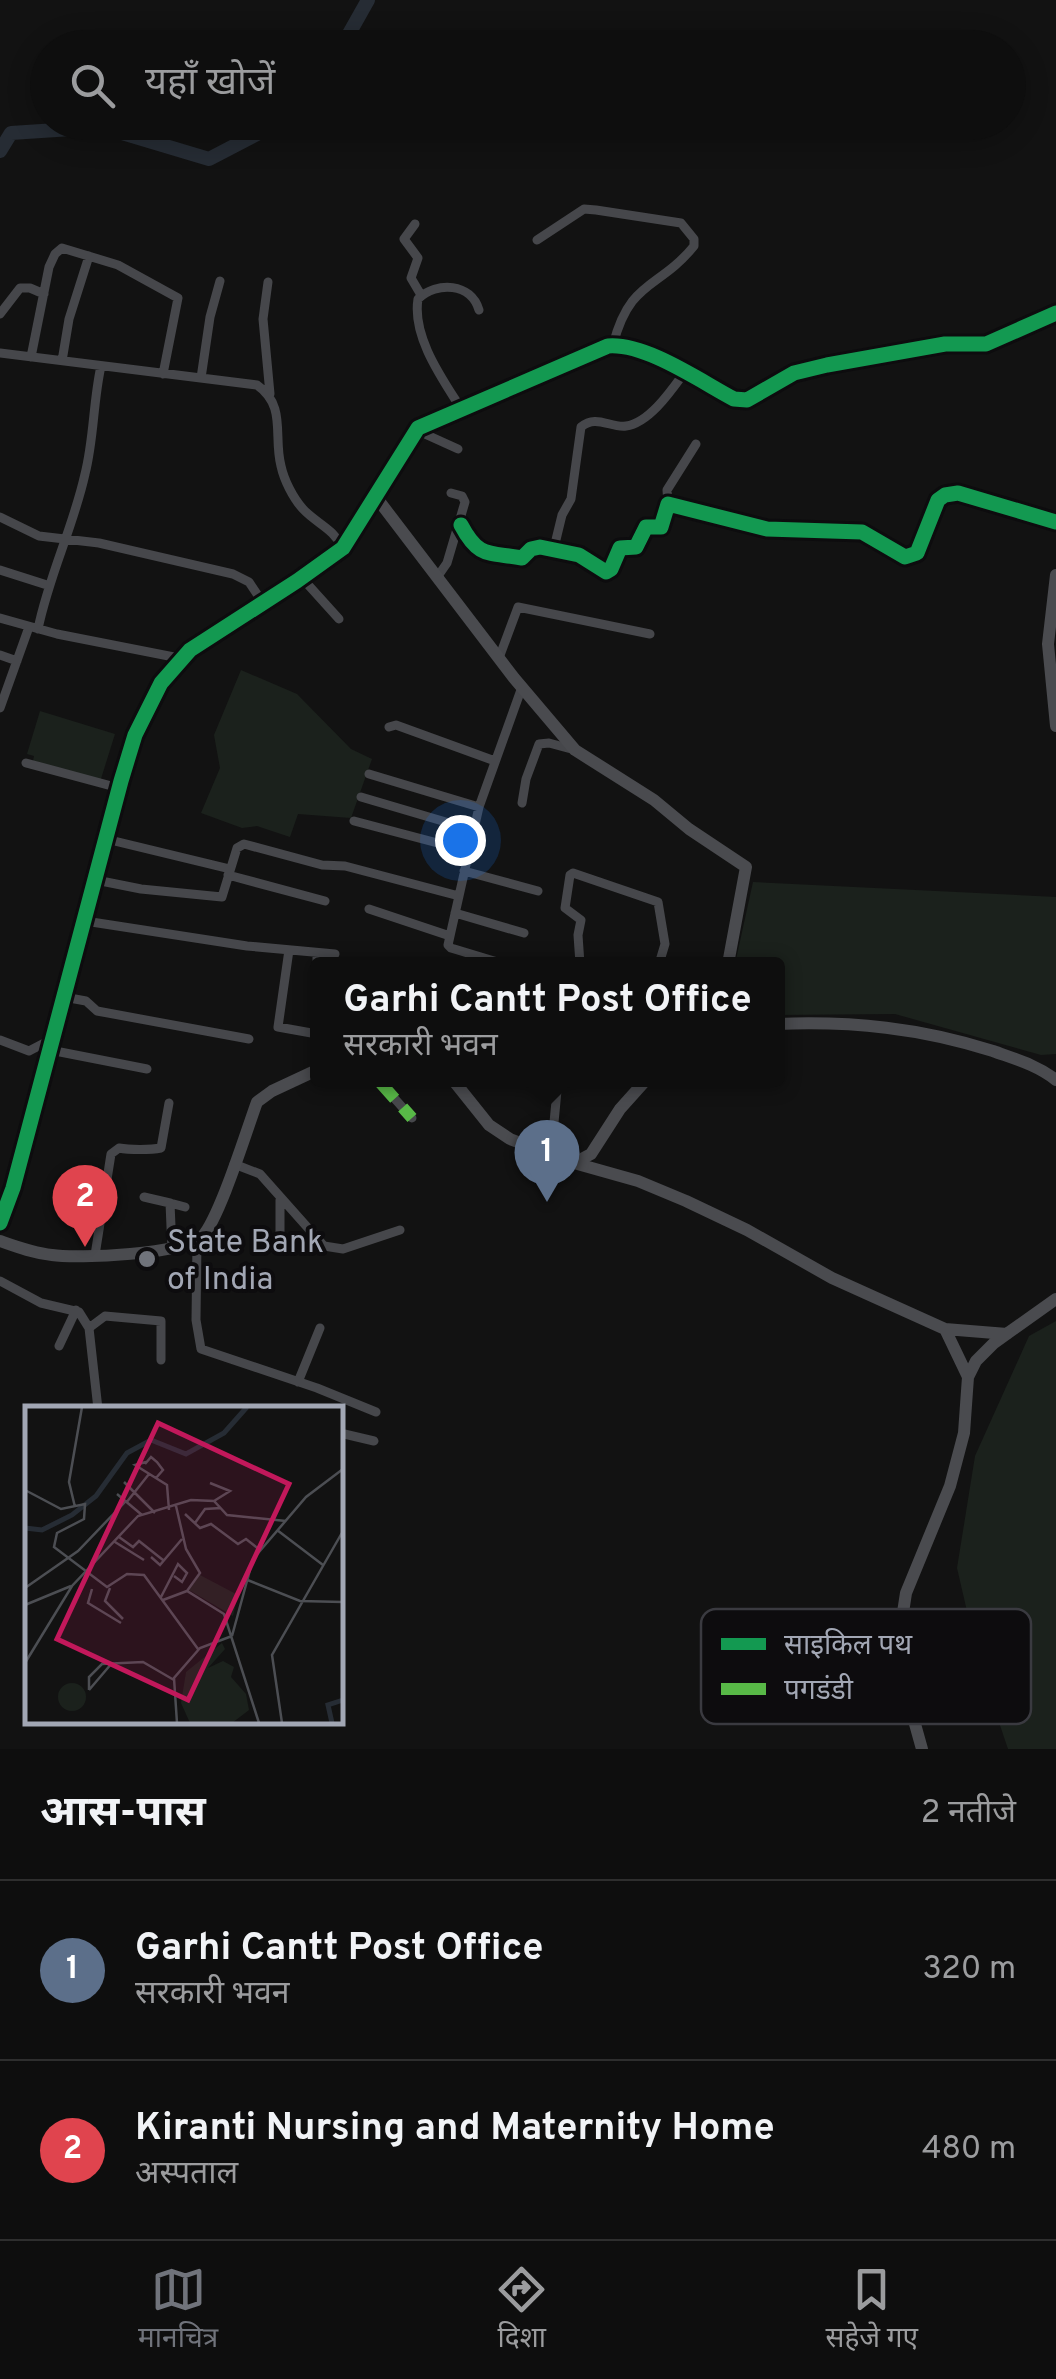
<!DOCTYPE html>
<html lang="hi">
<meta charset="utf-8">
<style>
:root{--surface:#0e0e0e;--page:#1c1c1c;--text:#f1f3f6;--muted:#9b9c9e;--line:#2e2e2e;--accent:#70737b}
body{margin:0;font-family:Overpass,"Noto Sans Devanagari",sans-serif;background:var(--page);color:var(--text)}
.you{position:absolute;left:460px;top:840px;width:35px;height:35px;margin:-25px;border:8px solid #fff;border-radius:50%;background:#1a73e8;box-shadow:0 0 0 15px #1a73e833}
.badge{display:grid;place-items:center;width:65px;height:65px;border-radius:50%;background:var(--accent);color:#fff;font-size:32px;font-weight:700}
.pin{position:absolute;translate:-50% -82px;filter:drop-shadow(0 2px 5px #0008)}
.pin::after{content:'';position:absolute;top:52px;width:35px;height:30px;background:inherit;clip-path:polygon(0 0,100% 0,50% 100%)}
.popup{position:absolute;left:310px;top:957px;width:475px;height:130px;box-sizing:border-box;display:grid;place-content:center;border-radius:10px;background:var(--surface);filter:drop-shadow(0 2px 8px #0005);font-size:32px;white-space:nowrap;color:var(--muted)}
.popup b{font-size:38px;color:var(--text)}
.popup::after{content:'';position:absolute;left:50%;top:100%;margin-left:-20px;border:20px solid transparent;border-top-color:var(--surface)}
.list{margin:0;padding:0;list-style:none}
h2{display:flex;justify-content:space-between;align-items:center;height:130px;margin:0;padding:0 40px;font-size:42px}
h2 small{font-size:32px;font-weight:400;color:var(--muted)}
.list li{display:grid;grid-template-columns:65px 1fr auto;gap:30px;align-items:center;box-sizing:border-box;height:180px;padding:0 40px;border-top:2px solid var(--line)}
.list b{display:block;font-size:38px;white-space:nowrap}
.list p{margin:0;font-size:32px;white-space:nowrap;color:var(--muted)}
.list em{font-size:32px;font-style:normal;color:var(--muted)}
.icon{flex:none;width:55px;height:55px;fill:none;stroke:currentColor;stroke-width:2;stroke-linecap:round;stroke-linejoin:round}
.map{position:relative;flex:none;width:1056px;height:1749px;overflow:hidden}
.search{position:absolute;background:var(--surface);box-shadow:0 5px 25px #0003;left:30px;right:30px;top:30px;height:110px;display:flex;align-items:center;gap:25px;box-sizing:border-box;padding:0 35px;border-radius:55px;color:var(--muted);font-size:38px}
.sheet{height:490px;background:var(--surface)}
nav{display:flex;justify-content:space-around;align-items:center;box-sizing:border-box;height:140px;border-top:2px solid var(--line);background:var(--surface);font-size:28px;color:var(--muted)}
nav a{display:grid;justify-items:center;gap:5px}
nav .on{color:var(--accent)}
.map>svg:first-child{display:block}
</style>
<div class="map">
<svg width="1056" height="1749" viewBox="0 0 1056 1749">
<rect width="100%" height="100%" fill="#121212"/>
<path fill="#1b211c" d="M241,670L297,694L351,749L372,759L351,818L298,814L290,837L257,826L242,828L201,813L220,768L214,735Z
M40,711L115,734L100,782L33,761L34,756L27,754Z
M753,882L1056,897V1054L1041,1055L895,1014L777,1015V964H735Z
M1056,1321V1749H1008L979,1663L957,1568L975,1456L1029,1336Z"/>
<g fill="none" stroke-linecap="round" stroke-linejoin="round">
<path stroke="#262c34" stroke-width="14" d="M341,48L368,0
M0,151L11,133L102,127L209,159L280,122"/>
<path stroke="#46474b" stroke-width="9" d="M415,224L404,239L418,258L411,278L421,295
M537,240L584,209L596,210L681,223L694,239V246C658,290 630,279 613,345
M268,282L263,319L270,394
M0,314L20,288H30L44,294
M0,353L257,385C287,406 273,436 281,466C284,480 293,498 303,509C317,524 333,528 343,548
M31,357L49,267L55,254L62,248L118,265L178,298L163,374
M62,361L69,319L89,256
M201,378L210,317L220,281
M460,407C441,377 412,336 418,299C437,281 471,283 479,310
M416,430L458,449
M668,504L667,490L696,444
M0,517L39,536L99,543L233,574L249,582L263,603
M461,525C479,559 489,552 522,558L531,549L540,547L579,555L606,572L611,569L620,548L636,547L646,527H661L668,504L767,529L862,532L905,557L917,553L938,500L945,495L958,493L1056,522
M553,552L562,515L571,499L581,427C596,414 610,428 626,426C649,423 671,391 684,373
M0,570L47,585
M438,576L447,563L465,502L462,496L451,493
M302,578L339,619
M0,618L57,634L179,658
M38,629C49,575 73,528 85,474C94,439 93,402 101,366
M0,655L17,661
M499,658L518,607L650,634
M0,708L29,627
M389,727L396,725L495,761
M26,763L119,788
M369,774L479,807
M361,797L473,830
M522,803L526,779L539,744L549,743L575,750
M354,821L468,851
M106,839L230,869
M464,871L538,891
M228,875L325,901
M96,880L141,889L222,897L237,848L244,844L322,865L345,866L459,896
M369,909L450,936L479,807L522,687
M455,913L524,933
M85,921L247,946L335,954
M450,936L448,945L451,948L504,964
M289,950L278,1027L317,1034
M580,964L578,935L581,920L565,908L570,875L573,873L658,902L665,944L659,964
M317,980V953
M64,997L86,1001L97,1011L249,1039
M0,1040L29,1051L52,1039
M50,1050L147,1069
M378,1080L412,1118
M558,1080L553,1133L563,1159
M234,1164L260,1174L324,1246L343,1249L400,1230
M144,1197L170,1203L172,1250
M280,1200V1250
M170,1203L185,1207
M197,1242L196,1320L201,1349L317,1388L376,1412
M95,1255L111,1154L119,1148C129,1150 151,1150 161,1148L169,1103
M0,1281L41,1303L79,1312L89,1328L98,1409
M89,1328L105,1316L161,1321V1360
M59,1346L76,1310
M298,1382L320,1328
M340,1433L374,1441"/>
<path stroke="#4a4b4f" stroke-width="12" d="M376,497L514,678L575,750L654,800L689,829L746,867L728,964
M1056,575L1048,644L1056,726
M777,1024C853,1021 920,1028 993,1051C1015,1059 1037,1065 1056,1080
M453,1080L489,1125L510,1139L574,1163L638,1181L686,1201L747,1230L832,1278L945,1329L968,1377
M574,1163L591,1154L620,1109L646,1080
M0,1223L13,1188L121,781L135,735L161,683L190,650L297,581L343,548L418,428L608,346C646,343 700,381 734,399L747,400L794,373L827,365L945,344H986L1056,313
M0,1241C17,1247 33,1253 52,1255C77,1259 186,1254 202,1237C220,1217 246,1132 257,1102L272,1091L317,1070
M945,1329L1007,1334
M922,1749L910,1706L898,1645L906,1593L950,1486L964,1433L968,1377L976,1361L994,1343L1056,1299"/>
<path stroke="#58b947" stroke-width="12" stroke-dasharray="25 12" stroke-linecap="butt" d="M378,1080L412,1118"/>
<g stroke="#0d0c0e" stroke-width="21">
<path id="cycleway" d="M461,525C479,559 489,552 522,558L531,549L540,547L579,555L606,572L611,569L620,548L636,547L646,527H661L668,504L767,529L862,532L905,557L917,553L938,500L945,495L958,493L1056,522
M0,1223L13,1188L121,781L135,735L161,683L190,650L297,581L343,548L418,428L608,346C646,343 700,381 734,399L747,400L794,373L827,365L945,344H986L1056,313"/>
</g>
<use href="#cycleway" stroke="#139951" stroke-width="15"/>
</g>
<circle fill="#70737b" stroke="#0d0c0e" stroke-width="4" cx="147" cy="1259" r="10"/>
<g text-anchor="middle" stroke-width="8" stroke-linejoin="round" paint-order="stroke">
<g font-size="32" fill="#a2a7b4" stroke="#0d0c0e" text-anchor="start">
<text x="167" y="1252">State Bank<tspan x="167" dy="37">of India</tspan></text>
</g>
</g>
<g transform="translate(25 1406)">
<rect width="318" height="318" fill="#121212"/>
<path d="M175,169L213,189L208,210L164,184ZM197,237L200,243L183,262L198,255L209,261L206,271L221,288L224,304L207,317H165L156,297L161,266ZM33 291a14 14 0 1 1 28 0a14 14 0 1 1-28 0Z" fill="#1b211c"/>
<path fill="none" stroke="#262c34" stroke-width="5" d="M0,122L17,124L47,109L71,90L102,47L126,34L161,48L199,27L222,1M307,317L303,299L318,294"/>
<path fill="none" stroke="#4c4e53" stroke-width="2.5" d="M121,56L110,59L142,79L144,104M120,58L126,51L132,56L138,64L131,72M99,76L130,107M185,77L205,85L189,95M0,84L36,103L60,98L59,113L32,127L29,141L82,181L102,168L119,169L173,243M92,88L117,109M101,97L124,68M151,100L161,143L175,167L162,185M50,101L44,76L57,1M160,108L175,122L186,118L213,138L221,133L235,144M170,117L180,103L196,102M252,124L298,159M94,131L108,141L114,135L138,154M90,136L119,154M126,151L135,159L157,133M220,173L275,195L318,196M0,182L53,145L100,96M85,182L80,195L98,213M67,183L63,197L96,217M136,191L153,158L162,167L157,176L149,170M138,194L162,185L199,208L234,317M0,199L46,180M207,230L228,153L281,91L318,63M0,257L47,180L113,110L166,94L189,95L202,109L261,115M64,284V271L77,258L118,256L149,274M64,284L87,257M152,317L149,272L175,242L207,230M257,317L247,249L318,125"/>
<path fill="#c2185b" fill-opacity="0.15" stroke="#c2185b" stroke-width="5" d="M133,17L264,78L163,294L32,233Z"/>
<rect width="318" height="318" fill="none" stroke="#a2a7b4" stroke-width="5"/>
</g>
<rect x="701" y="1609" width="330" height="115" rx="15" fill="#0d0c0e" stroke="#3a3a40" stroke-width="2.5"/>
<rect x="721" y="1638" width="45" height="12" fill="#139951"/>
<rect x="721" y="1683" width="45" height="12" fill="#58b947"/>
<g font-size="28" fill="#a2a7b4">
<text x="784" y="1654">साइकिल पथ</text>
<text x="784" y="1699">पगडंडी</text>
</g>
</svg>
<div class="you"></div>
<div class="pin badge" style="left:547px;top:1202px;background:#5c6f8a">1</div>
<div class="popup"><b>Garhi Cantt Post Office</b>सरकारी भवन</div>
<div class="pin badge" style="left:85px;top:1247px;background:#e0444e">2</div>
<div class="search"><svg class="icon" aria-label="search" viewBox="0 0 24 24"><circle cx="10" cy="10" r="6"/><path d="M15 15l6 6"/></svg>यहाँ खोजें</div>
</div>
<section class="sheet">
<h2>आस-पास<small>2 नतीजे</small></h2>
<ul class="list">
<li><span class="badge" style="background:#5c6f8a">1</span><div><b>Garhi Cantt Post Office</b><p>सरकारी भवन</p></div><em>320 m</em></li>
<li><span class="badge" style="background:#e0444e">2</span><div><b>Kiranti Nursing and Maternity Home</b><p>अस्पताल</p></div><em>480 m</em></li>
</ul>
</section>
<nav>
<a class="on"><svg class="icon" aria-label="map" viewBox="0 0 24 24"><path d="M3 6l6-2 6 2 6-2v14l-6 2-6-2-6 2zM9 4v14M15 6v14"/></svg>मानचित्र</a>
<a><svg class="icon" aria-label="directions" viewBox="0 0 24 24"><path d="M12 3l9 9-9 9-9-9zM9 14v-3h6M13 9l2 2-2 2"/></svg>दिशा</a>
<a><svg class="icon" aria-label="saved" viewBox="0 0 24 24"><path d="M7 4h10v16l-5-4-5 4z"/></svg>सहेजे गए</a>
</nav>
